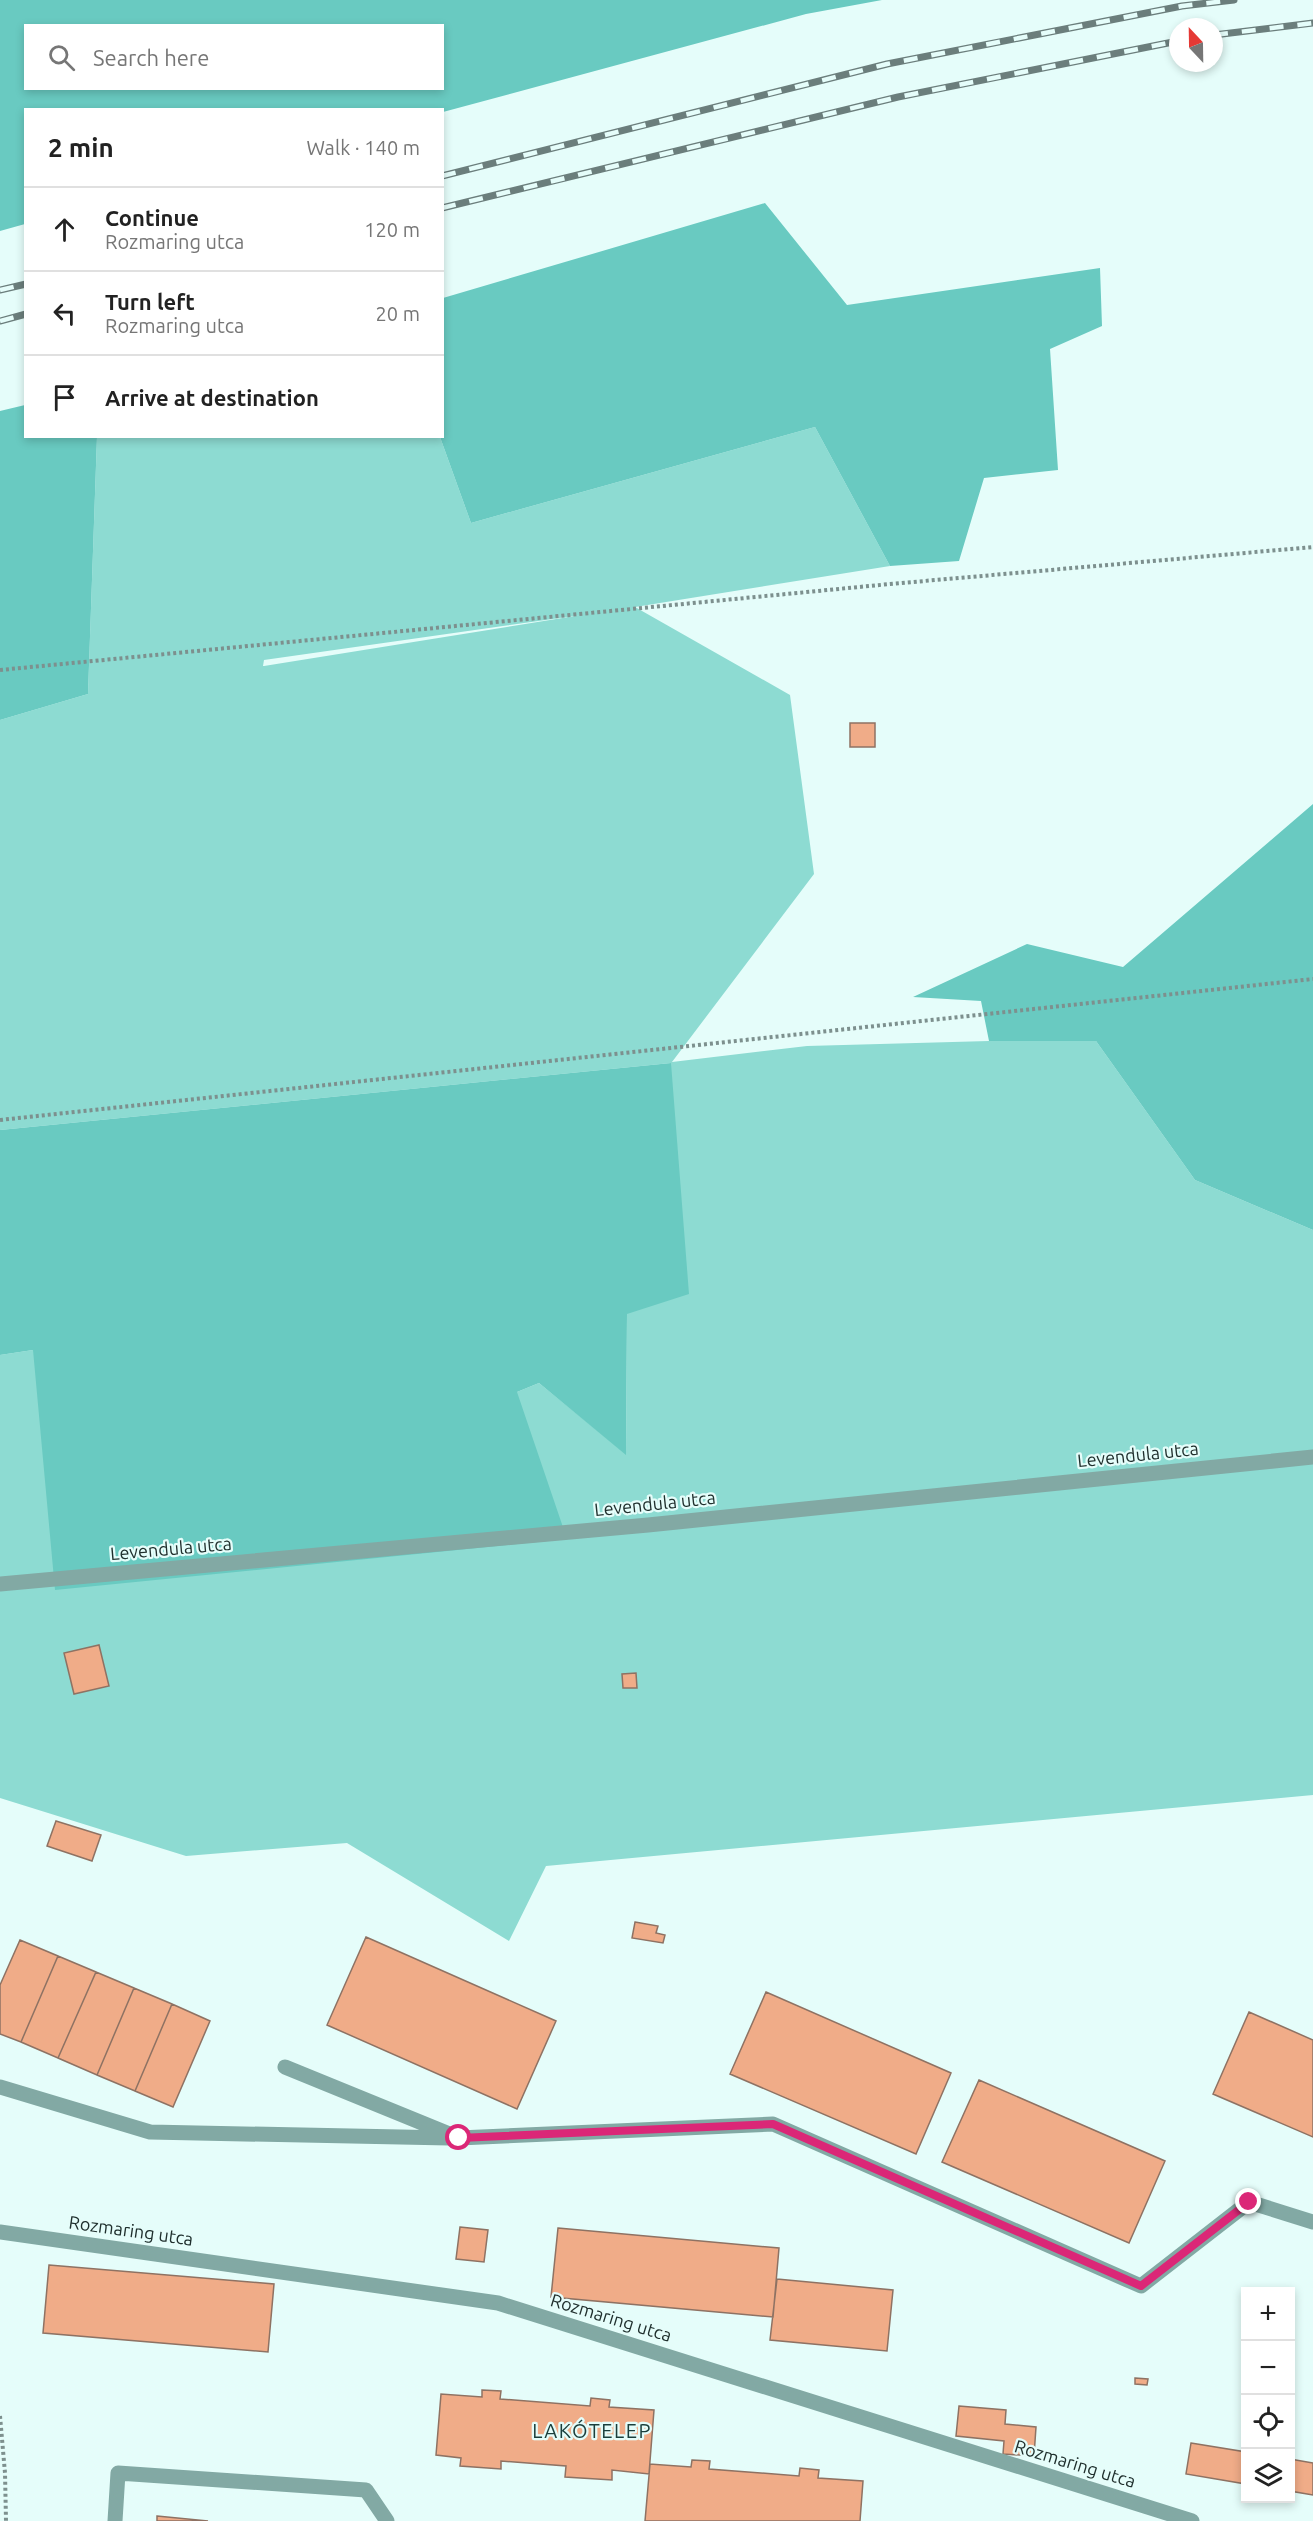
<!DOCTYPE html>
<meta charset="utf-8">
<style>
:root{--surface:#fff;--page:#f6f6f6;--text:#222;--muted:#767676;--line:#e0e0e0}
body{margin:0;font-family:Ubuntu,sans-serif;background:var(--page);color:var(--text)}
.controls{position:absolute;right:18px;bottom:18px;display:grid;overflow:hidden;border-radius:0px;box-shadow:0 3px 9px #0003}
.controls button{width:54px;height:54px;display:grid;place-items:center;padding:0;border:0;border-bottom:2px solid var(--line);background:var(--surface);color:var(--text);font:30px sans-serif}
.compass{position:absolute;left:1169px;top:18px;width:54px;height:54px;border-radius:50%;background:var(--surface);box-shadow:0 3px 9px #0003;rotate:338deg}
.stop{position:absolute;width:18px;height:18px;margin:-14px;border:4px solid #db2777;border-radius:50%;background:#fff}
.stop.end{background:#db2777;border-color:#fff;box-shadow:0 2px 6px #0008}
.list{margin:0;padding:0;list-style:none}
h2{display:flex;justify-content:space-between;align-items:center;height:78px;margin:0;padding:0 24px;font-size:26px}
h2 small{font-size:20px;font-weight:400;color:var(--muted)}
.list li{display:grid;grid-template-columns:39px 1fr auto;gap:18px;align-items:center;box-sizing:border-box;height:84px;padding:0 24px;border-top:2px solid var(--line)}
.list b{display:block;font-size:22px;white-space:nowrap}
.list p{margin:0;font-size:20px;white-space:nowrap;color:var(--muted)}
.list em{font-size:20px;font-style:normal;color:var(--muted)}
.icon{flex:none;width:33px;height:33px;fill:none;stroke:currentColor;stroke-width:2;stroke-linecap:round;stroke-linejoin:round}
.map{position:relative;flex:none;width:1313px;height:2521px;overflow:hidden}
.search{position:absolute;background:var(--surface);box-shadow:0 3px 9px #0003;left:24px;top:24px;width:420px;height:66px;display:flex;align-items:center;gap:15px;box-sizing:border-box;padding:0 21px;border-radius:0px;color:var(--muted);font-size:22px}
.panel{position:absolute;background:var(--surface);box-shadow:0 3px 9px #0003;left:24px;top:108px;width:420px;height:330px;border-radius:0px}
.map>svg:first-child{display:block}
</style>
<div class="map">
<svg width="1313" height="2521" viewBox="0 0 1313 2521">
<rect width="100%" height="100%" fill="#e5fdfa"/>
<path fill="#8ddbd2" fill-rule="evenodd" d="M815,427L890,566L635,607L790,695L814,874L672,1062L807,1046L989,1041H1096L1195,1180L1313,1230V1795L546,1866L509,1941L347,1843L186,1856L0,1798V1355L33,1350L517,1392L539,1383L626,1454L627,1314L671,1063L0,1130V720L88,694L97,437H440L471,523ZM581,615L264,666H263L264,660Z"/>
<path fill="#69cac1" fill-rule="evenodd" d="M0,0H882L806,14L443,112L442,110H26L25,224L0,231ZM26,26H442V88H26Z
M765,203L847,305L1100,268L1102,326L1050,349L1058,470L984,478L959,561L890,566L815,427L471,523L440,437L442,436L443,298Z
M25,405L26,436L97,437L88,694L0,720V411Z
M1313,804V1230L1195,1180L1096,1041H989L981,1001L913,997L1027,944L1123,967Z
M671,1063L689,1294L627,1314L626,1455L539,1383L517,1392L567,1539L55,1590L33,1350L0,1355V1130Z"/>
<path fill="#f0ac88" stroke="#8e7263" stroke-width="1.5" d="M850,723H875V747H850Z
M99,1645L109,1686L74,1694L64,1653Z
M636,1673L637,1688H623L622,1674Z
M56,1821L101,1835L92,1861L47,1846Z
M635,1922L658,1926L656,1933L665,1935L663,1943L632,1938Z
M366,1937L556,2021L517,2109L327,2025Z
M20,1940L58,1956L21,2042L0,2034V1985Z
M58,1956L96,1972L58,2058L21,2042Z
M96,1972L134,1988L97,2075L58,2058Z
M134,1988L172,2004L135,2091L97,2075Z
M766,1992L951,2073L916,2154L730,2074Z
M172,2004L210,2021L173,2107L135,2091Z
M1249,2012L1313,2040V2137L1213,2094Z
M979,2080L1165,2161L1129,2243L942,2162Z
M460,2227L488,2230L484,2262L456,2259Z
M558,2228L779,2248L773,2317L551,2297Z
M49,2265L274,2284L268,2352L43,2333Z
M777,2279L893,2290L887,2351L770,2340Z
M1135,2378L1148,2379L1147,2385L1135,2384Z
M482,2390L501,2391L500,2399L590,2406L591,2398L610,2400L609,2407L654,2410L649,2474L612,2470V2480L565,2477L566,2466L501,2461V2469L460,2466L461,2458L436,2455L441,2394L482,2397Z
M959,2406L1006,2410L1005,2424L1036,2427L1034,2456L1003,2454L1004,2441L956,2436Z
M1191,2443L1246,2452V2484L1186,2474Z
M1290,2459L1313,2463V2495L1290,2491Z
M692,2460L710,2461L709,2469L799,2476L800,2468L819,2470L818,2478L863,2481L860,2521H645L650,2464L691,2467Z
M157,2516L208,2521H157Z"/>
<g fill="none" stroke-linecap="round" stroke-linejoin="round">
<path stroke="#7d908e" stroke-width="4" stroke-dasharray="3 3" stroke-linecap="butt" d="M0,670L890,584L1313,547
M0,1120L1313,979
M0,2416L5,2473L6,2521"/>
<path stroke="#82a9a4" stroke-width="15" d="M0,1584L648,1525L1313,1457
M285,2067L459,2138L773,2124L1141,2286L1249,2202L1313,2222
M0,2087L150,2132L449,2138
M0,2232L498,2303L1192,2521
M115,2521L118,2473L366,2490L387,2521"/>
<g stroke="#6b7e7c" stroke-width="7">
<path id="rail" d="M1214,35L1313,23
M442,176L887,64L1182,6L1234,0
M442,208L898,97L1178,41
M0,290L26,284
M0,321L26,314"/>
</g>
<use href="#rail" stroke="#e5fdfa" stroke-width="4.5" stroke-dasharray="14" stroke-linecap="butt"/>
</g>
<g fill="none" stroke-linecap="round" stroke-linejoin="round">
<path stroke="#db2777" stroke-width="8" d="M459,2138L773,2124L1141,2286L1249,2202"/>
</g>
<g text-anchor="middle" stroke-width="4.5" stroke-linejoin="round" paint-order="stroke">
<g font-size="18" fill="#20302e" stroke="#e5fdfa">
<text transform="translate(1138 1455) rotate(-6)" y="6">Levendula utca</text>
<text transform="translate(655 1504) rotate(-6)" y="6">Levendula utca</text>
<text transform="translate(171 1549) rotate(-5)" y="6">Levendula utca</text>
<text transform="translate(131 2231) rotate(8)" y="6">Rozmaring utca</text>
<text transform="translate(611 2318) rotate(17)" y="6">Rozmaring utca</text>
<text transform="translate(1075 2464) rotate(17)" y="6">Rozmaring utca</text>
</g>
<g font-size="20" letter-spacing="1.5" fill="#1a3e3b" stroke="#e5fdfa">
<text x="592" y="2438">LAKÓTELEP</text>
</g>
</g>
</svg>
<div class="controls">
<button>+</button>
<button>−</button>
<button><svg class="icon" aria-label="locate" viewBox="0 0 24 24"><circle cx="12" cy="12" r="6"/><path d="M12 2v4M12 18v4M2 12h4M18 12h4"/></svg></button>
<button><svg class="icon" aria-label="layers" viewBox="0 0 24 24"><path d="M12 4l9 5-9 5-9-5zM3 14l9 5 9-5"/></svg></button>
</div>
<svg class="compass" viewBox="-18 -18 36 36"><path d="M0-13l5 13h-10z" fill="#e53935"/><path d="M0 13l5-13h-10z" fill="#767676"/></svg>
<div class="stop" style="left:459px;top:2138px"></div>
<div class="stop end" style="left:1249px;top:2202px"></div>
<div class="search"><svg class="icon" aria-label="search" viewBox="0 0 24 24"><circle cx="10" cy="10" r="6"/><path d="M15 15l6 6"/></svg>Search here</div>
<section class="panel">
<h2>2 min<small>Walk · 140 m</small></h2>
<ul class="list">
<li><svg class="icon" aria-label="ahead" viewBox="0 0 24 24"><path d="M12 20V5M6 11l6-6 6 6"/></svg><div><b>Continue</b><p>Rozmaring utca</p></div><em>120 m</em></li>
<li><svg class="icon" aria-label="left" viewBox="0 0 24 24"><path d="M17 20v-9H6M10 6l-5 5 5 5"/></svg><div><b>Turn left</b><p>Rozmaring utca</p></div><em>20 m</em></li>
<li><svg class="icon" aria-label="arrive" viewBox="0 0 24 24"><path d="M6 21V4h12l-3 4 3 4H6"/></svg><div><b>Arrive at destination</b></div></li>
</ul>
</section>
</div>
